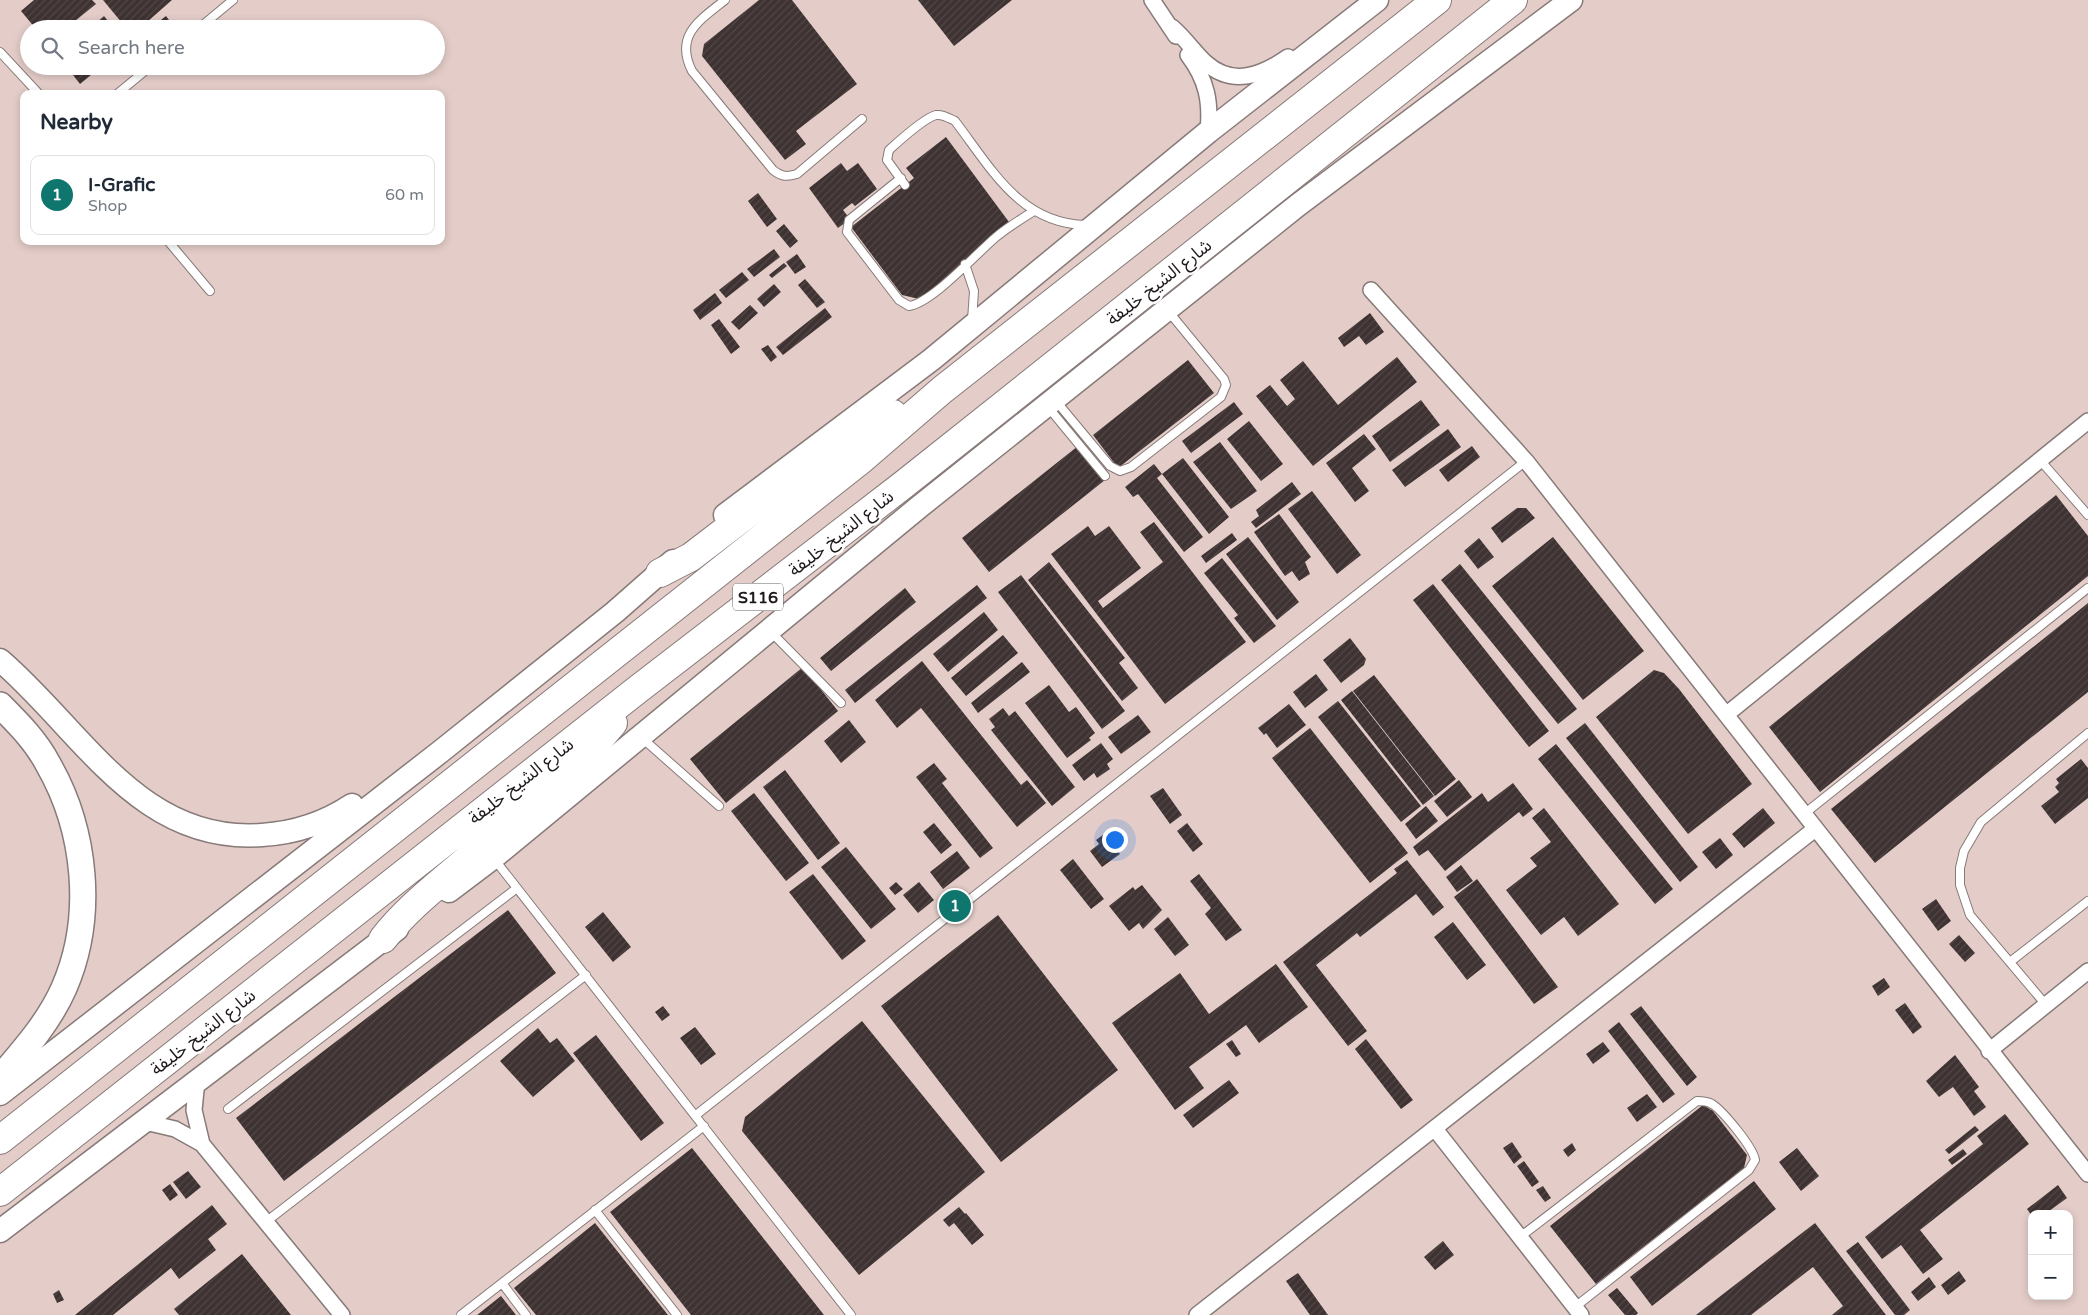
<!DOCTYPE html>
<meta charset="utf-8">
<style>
:root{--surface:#fff;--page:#f2f2f3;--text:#1f2937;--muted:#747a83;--line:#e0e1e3;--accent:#0f766e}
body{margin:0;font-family:"Varela Round","Noto Sans Arabic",sans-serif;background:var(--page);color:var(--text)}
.controls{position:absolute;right:15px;bottom:15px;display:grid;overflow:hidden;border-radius:10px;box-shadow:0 2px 8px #0003}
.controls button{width:45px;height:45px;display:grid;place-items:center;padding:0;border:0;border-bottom:1px solid var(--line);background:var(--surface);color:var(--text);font:25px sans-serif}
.you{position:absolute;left:1114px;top:839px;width:18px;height:18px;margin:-12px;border:4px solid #fff;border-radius:50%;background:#1a73e8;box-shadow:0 0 0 8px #1a73e833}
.badge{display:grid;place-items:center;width:32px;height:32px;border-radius:50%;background:var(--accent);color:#fff;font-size:16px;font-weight:700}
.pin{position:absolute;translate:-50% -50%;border:2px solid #fff;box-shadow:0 1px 5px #0006}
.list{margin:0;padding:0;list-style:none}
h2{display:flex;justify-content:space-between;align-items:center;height:65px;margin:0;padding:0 20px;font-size:21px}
h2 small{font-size:16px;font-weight:400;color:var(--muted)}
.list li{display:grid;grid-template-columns:32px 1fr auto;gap:15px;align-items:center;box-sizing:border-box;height:80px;margin:0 10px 10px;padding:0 10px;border:1px solid var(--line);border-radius:10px}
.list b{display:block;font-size:19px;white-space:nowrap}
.list p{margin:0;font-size:16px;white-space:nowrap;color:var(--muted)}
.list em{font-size:16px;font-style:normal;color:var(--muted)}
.icon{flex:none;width:28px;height:28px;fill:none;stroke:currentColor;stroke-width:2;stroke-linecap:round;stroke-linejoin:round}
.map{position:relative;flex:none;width:2088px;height:1315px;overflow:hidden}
.search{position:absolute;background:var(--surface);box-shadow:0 2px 8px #0003;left:20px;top:20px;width:425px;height:55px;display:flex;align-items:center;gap:12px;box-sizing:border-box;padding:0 18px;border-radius:28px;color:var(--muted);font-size:19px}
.panel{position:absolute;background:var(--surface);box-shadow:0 2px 8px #0003;left:20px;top:90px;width:425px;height:155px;border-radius:10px}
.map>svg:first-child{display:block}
</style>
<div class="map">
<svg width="2088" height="1315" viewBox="0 0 2088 1315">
<defs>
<pattern id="building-hatch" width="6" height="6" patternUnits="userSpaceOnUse" patternTransform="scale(1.25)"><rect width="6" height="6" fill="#3e3332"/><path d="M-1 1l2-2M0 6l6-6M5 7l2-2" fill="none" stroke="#514746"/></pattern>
</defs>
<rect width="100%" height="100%" fill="#e9dad8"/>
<path fill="#e4cdc9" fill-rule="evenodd" d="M0,0H2088V1315H0ZM29,29H436V66H29ZM24,94H441V241H24ZM2032,1214H2069V1296H2032Z"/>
<path fill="url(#building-hatch)" d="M34,0H92L96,4L65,29H36L21,11Z
M103,0H172L139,29H127Z
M759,0H792L857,84L796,131L806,144L785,160L702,56L704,44Z
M918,0H1012L954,46Z
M104,16L114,29H89Z
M166,16L175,28L173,29H162L157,23Z
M66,66H102L80,84Z
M946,137L1009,222L965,264L919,299L902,295L851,227L914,178L906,168Z
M841,163L847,171L858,163L877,189L855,206L852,203L843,210L850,219L838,228L809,188Z
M758,193L777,219L767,227L748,201Z
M784,224L798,241L790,248L776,231Z
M774,249L780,257L754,277L747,269Z
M797,254L806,267L795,274L786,262Z
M784,263L787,266L772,278L769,275Z
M742,272L749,280L726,298L719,290Z
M805,279L825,302L817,308L798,285Z
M774,284L781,292L764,307L757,299Z
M715,293L722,303L700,320L693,310Z
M750,305L758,313L739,330L731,322Z
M825,308L832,317L783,355L776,347Z
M1370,313L1384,332L1366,345L1359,336L1344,347L1338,338Z
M719,319L740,347L731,354L711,325Z
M768,345L777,357L771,362L761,349Z
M1397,357L1417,382L1313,466L1256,396L1270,385L1287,406L1295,399L1280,380L1303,361L1338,405Z
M1188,360L1214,393L1118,468L1093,435Z
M1421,400L1440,425L1390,462L1372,436Z
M1234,402L1243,414L1191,453L1182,441Z
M1249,421L1283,464L1261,481L1227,439Z
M1448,429L1461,447L1405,487L1392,470Z
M1364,434L1376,449L1352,468L1369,491L1355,502L1326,463Z
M1220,442L1257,491L1231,509L1193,462Z
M1078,446L1105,480L989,572L962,538Z
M1472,446L1480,457L1448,482L1439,470Z
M1183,458L1229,517L1209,534L1162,474Z
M1154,464L1162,474L1157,478L1203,537L1184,552L1138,494L1133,497L1125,487Z
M1292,482L1301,494L1256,528L1251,522L1259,516L1256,510Z
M1312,491L1361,555L1337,574L1288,509Z
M2056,495L2088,536V576L1820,792L1769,727Z
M1517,508H1526L1535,518L1502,543L1491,528Z
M1279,514L1311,557L1305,562L1310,574L1299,581L1292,571L1285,576L1254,532Z
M1154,522L1246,642L1165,704L1051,554L1088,526L1095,536L1109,526L1141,568L1098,601L1103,608L1163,562L1140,532Z
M1232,533L1237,540L1206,563L1201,556Z
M1248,537L1299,602L1277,620L1226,554Z
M1553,537L1644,651L1583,700L1492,586Z
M1479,538L1494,557L1478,569L1464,551Z
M1222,558L1276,626L1254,643L1234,618L1238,615L1204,573Z
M1049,562L1125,658L1119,663L1138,688L1122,701L1028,580Z
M1460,564L1577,709L1558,724L1441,580Z
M1021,575L1125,711L1102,729L998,592Z
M1433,584L1549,731L1529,747L1413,600Z
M977,585L987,598L855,703L845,690Z
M905,588L916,602L831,671L820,658Z
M2088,603V692L1875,863L1831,809Z
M984,612L998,630L948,672L933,654Z
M1003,635L1018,653L966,696L951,678Z
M1350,638L1366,659L1364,665L1341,683L1323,660Z
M922,661L1021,785L1027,780L1046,803L1017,827L921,708L897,728L875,700Z
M1022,662L1030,672L978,713L971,703Z
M803,667L838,711L726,803L690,759Z
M1654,670L1664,673L1679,689L1752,784L1688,834L1596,717Z
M1316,674L1328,690L1305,708L1293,692Z
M1374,675L1456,779L1435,796L1353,691Z
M1049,685L1069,712L1076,707L1095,733L1089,738L1091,740L1067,758L1025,703Z
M1352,691L1434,796L1423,805L1341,700Z
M1338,701L1421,806L1401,822L1318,717Z
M1289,704L1306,725L1277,748L1266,733L1264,735L1258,728Z
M1003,708L1009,716L1015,711L1075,787L1052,806L991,730L995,727L989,719Z
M1138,715L1151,732L1121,754L1108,737Z
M849,720L866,742L841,763L824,741Z
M1585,723L1698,867L1680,882L1566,738Z
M1310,728L1408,853L1370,883L1272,758Z
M1101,743L1113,759L1107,764L1110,769L1097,778L1094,773L1084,781L1072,765Z
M1556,744L1673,889L1655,904L1538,759Z
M2081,759L2088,768V798L2055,824L2041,806L2059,792L2055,787L2059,783L2056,779Z
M934,763L947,779L942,783L993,848L980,858L916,777Z
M785,770L840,843L818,860L763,787Z
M1459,780L1472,797L1447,817L1434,801Z
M1513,783L1533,809L1523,817L1519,812L1445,871L1428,850L1419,856L1413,847L1482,793L1488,802Z
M1163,788L1182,815L1170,824L1150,796Z
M754,793L809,863L786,881L731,811Z
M1426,806L1438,821L1416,839L1405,824Z
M1544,808L1619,904L1578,936L1564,917L1541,935L1506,890L1537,866L1530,858L1551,842L1532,818Z
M1763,808L1775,823L1744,848L1732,834Z
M934,823L952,845L941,854L923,832Z
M1187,823L1203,844L1193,852L1177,831Z
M1104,834L1120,854L1102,867L1090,851L1099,844L1096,840Z
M1720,838L1733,855L1716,869L1702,852Z
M846,847L896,909L871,929L821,867Z
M957,851L970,868L943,889L930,872Z
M1073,859L1104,899L1091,909L1060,870Z
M1407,860L1444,907L1433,916L1416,894L1360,937L1357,933L1316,965L1367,1031L1348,1046L1283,962L1397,873L1394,869Z
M1461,865L1473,881L1457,892L1446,877Z
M813,874L866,941L842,960L789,892Z
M1199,874L1242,930L1226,941L1205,914L1211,908L1190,881Z
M1477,879L1558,987L1534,1004L1454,897Z
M896,882L903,889L895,895L889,888Z
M919,882L934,900L918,913L903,895Z
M1142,885L1162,910L1143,929L1139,923L1129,931L1109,906L1133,887L1135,890Z
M1936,899L1951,921L1938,931L1922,909Z
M508,910L556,973L284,1181L236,1118Z
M603,912L631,947L613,962L585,927Z
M998,915L1118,1070L1001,1162L881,1006Z
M1168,917L1189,945L1175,956L1154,929Z
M1453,922L1486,965L1467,980L1434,937Z
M1959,935L1975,953L1965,962L1949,944Z
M1276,964L1308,1007L1259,1043L1246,1025L1189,1067L1204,1088L1175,1110L1112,1023L1180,973L1209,1014Z
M1884,978L1890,987L1878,996L1872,986Z
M1905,1003L1922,1027L1913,1034L1895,1010Z
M663,1006L670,1015L662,1021L655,1012Z
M1641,1006L1697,1077L1687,1086L1630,1014Z
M862,1021L985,1172L859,1275L742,1131L745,1117Z
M1619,1022L1675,1094L1663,1103L1608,1031Z
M695,1027L716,1054L701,1065L680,1038Z
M538,1028L550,1043L557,1038L575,1061L533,1097L500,1061Z
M596,1035L664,1123L641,1141L573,1053Z
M1366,1039L1413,1100L1401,1109L1355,1049Z
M1232,1040L1241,1054L1236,1057L1226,1044Z
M1603,1042L1610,1051L1593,1064L1586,1054Z
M1955,1055L1979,1087L1974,1091L1986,1107L1974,1116L1953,1087L1939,1097L1926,1081Z
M1229,1080L1239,1093L1193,1128L1183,1115Z
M1647,1094L1657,1107L1637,1122L1627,1108Z
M1703,1105L1713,1111L1747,1155L1744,1168L1596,1284L1550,1226Z
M2005,1114L2029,1144L1920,1230L1943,1259L1923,1274L1901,1245L1882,1259L1865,1237L1983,1144L1977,1136Z
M1975,1126L1979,1130L1949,1154L1945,1150Z
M1512,1142L1522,1157L1514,1164L1503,1148Z
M1572,1143L1576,1150L1568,1157L1563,1150Z
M692,1148L824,1315H691L610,1212Z
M1797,1148L1819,1176L1801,1191L1779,1162Z
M1963,1149L1967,1154L1952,1165L1948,1160Z
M1524,1161L1539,1182L1532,1187L1517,1166Z
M188,1171L201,1187L186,1199L173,1182Z
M1754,1181L1776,1209L1652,1306L1630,1277Z
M170,1184L178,1195L170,1201L162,1190Z
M2058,1185L2067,1198L2045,1214H2032V1216L2027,1209Z
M1543,1186L1551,1198L1545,1202L1536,1190Z
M212,1205L227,1224L208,1239L216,1250L179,1279L171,1268L113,1315H75Z
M959,1207L965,1214L966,1213L984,1235L972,1245L954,1223L949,1227L943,1220Z
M595,1223L668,1315H536L514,1288Z
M1815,1223L1886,1315H1832L1843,1306L1813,1267L1751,1315H1696Z
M1443,1241L1454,1255L1435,1270L1424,1257Z
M1858,1242L1910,1310L1904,1315H1895L1846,1251Z
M242,1254L291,1315H179L174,1309Z
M1959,1271L1966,1281L1948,1295L1941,1285Z
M1298,1273L1328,1315H1310L1286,1281Z
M1929,1277L1936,1287L1918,1301L1911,1292Z
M1617,1288L1638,1313L1636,1315H1625L1608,1295Z
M59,1290L64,1300L57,1303L53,1294Z
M501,1296L516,1315H477Z"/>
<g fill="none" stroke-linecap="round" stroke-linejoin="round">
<g stroke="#877a78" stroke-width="10">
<path id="lane" d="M725,0C700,20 674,35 692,71L773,170C782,177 787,177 797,174L862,119
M198,29L233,0
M0,52L39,94
M117,94L151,66
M901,178L849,220L847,232L899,300L909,306C932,303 977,253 996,237C1008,227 1021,219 1034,211
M905,185L887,160L889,150C899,141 924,118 936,115C943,114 949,118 955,121C991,168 1020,224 1086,225
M168,241L210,291
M965,264L974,291L972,320
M1056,401L1110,466L1120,471L1131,467L1221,397L1226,385L1224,379L1169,312
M1048,407L1105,476
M2040,460L2088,515
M771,632L841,703
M642,738L719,806
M1804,814L2088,588
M495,860L851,1315
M2010,962L2088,901
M2046,1005L1970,915L1960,885V868L1964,851L1981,822L2088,733
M228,1109L517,888
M696,1115L1526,461
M595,1210L677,1315
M267,1221L586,975
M1520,1237L1697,1101C1702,1101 1707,1101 1712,1104C1723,1111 1753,1147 1755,1160L1749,1170L1575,1307
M502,1283L526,1315
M461,1315L704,1126"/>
</g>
<g stroke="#877a78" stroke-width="18">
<path id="street" d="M1152,0L1176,36
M1172,27C1185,38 1194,52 1206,63C1233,87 1262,75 1288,57
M1188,55C1207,80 1211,102 1208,132
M1371,290L1526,461L2088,1174
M1727,714L2088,421
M1989,1051L2088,971
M197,1080L194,1110L202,1144
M145,1122L175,1129L202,1144L342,1315
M1435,1129L1581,1315
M1197,1315L1815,829"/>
</g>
<g stroke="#877a78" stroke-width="25">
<path id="secondary" d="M725,515L931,360L1208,132L1377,0
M0,660C82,730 139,844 262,835C294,833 325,823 352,805
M449,891L494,857L919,507L1298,205L1571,0
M0,1094L440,752L615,612L673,561
M0,1231L397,929"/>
</g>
<g stroke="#877a78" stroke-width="28">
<path id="primary" d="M0,705C18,723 36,741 48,764C86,830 95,917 64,988C49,1022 24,1050 0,1078"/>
</g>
<g stroke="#877a78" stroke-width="30">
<path id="highway" d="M660,573L691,557L755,508L893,414
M383,939C408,907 439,884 469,858C519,816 572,773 613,723
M0,1140L862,459L942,390L1437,0
M0,1192L637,690L903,485L1513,0"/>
</g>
<use href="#lane" stroke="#fff" stroke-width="8"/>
<use href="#street" stroke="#fff" stroke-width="15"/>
<use href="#secondary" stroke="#fff" stroke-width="22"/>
<use href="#primary" stroke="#fff" stroke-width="25"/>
<use href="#highway" stroke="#fff" stroke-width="28"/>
</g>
<g text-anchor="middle" stroke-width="5" stroke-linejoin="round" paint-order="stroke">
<rect fill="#fff" stroke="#625e5e" stroke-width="1" x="733" y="583.5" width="50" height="27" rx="4"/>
<g font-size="16" font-weight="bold" fill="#1f1919">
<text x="758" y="603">S116</text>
</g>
<g font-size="18" fill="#1f1919" stroke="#fff">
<text transform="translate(1159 282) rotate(-38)" y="6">شارع الشيخ خليفة</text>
<text transform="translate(841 533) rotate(-38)" y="6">شارع الشيخ خليفة</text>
<text transform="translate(521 781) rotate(-38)" y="6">شارع الشيخ خليفة</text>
<text transform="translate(203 1032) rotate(-38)" y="6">شارع الشيخ خليفة</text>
</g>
</g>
</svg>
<div class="controls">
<button>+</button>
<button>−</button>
</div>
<div class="you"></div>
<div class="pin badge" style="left:955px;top:906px">1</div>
<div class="search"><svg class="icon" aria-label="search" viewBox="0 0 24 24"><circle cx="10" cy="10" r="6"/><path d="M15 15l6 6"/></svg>Search here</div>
<section class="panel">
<h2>Nearby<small></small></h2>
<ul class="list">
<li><span class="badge">1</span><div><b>I-Grafic</b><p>Shop</p></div><em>60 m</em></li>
</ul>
</section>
</div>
